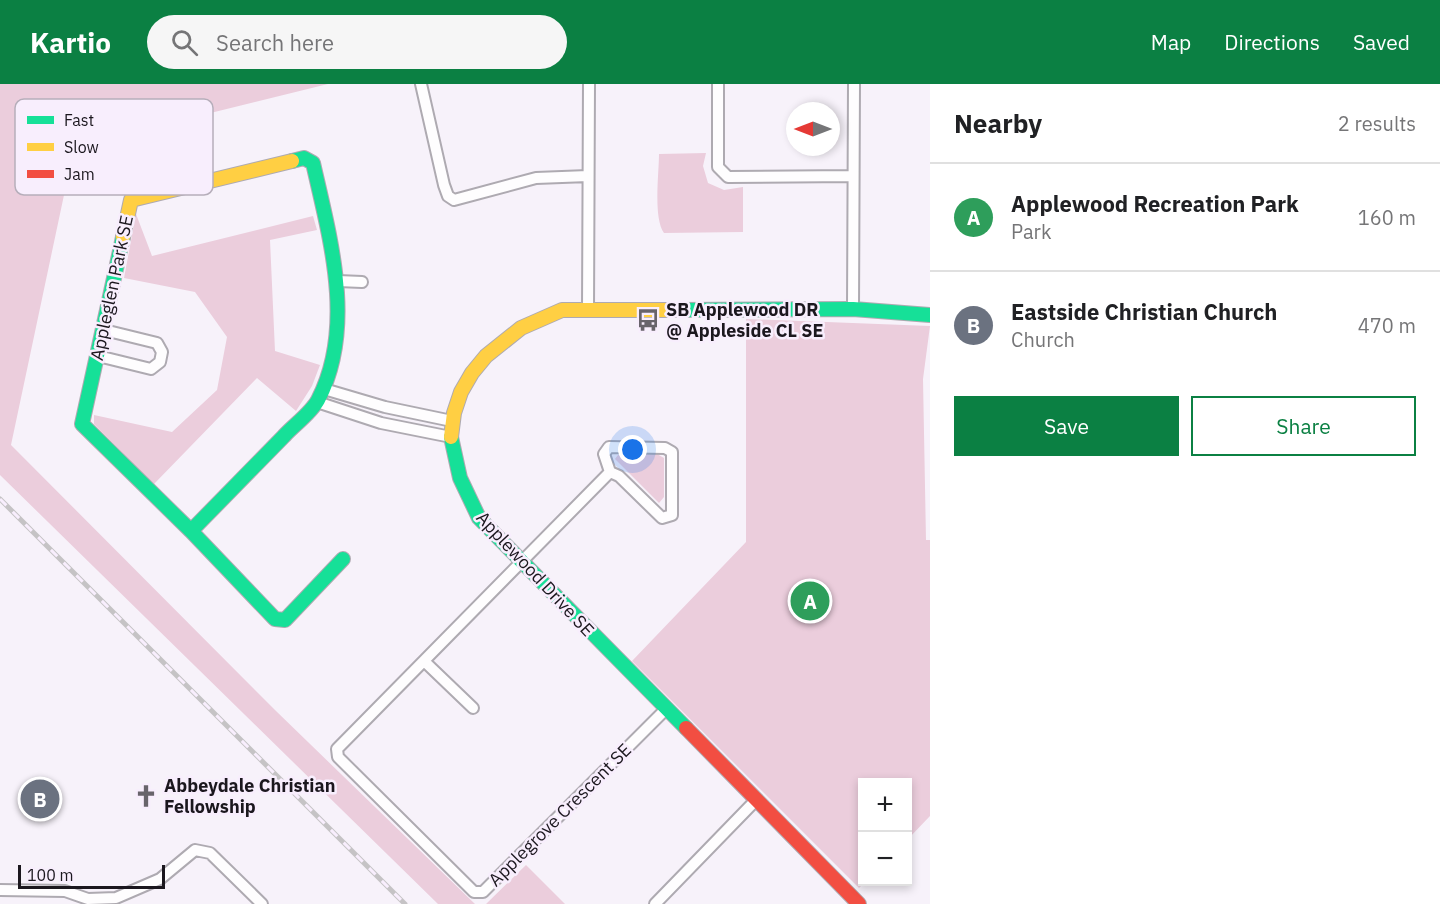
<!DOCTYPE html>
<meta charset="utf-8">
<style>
:root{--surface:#fff;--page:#f6f6f6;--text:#202124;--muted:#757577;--line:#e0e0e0;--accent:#0b8043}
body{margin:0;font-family:"IBM Plex Sans",sans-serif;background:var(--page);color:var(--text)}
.controls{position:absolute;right:18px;bottom:18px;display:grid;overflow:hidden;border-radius:0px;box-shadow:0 3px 9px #0003}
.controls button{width:54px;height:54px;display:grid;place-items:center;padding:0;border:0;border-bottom:2px solid var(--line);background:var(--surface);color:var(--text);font:30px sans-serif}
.compass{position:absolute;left:786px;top:18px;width:54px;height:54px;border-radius:50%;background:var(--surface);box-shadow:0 3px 9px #0003;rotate:270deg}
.scale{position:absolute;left:18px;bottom:15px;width:147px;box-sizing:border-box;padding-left:6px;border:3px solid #1b171e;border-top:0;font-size:16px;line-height:21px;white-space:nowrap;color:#1b171e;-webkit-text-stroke:4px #f8eefd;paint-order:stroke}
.you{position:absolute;left:633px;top:366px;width:21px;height:21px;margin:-15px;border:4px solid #fff;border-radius:50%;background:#1a73e8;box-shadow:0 0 0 9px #1a73e833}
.badge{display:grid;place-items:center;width:39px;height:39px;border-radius:50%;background:var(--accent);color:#fff;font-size:20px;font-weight:700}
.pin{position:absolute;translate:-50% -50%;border:3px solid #fff;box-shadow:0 2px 6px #0006}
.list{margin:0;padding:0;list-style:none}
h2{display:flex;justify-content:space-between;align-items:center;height:78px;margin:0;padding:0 24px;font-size:26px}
h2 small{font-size:20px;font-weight:400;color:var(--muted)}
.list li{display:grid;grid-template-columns:39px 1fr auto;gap:18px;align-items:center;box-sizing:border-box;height:108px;padding:0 24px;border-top:2px solid var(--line)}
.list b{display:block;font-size:22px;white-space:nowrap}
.list p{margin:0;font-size:20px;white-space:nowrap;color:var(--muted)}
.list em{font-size:20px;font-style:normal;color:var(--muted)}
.actions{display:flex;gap:12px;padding:18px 24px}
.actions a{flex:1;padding:14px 0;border:2px solid var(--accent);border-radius:0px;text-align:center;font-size:21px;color:var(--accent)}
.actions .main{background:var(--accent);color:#fff}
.icon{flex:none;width:33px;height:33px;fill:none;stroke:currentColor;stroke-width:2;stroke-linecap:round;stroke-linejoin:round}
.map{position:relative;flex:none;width:930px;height:820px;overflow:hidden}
header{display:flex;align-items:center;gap:36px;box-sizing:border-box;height:84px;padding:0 30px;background:var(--accent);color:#fff}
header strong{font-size:28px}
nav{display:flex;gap:33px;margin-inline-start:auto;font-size:21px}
.search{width:420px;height:54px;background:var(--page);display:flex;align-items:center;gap:15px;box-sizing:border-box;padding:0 21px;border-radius:33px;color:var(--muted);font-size:22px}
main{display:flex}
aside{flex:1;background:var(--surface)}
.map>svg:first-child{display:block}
</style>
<header>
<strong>Kartio</strong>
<div class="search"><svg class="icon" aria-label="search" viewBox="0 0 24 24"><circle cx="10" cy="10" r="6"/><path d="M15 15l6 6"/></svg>Search here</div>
<nav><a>Map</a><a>Directions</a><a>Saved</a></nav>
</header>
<main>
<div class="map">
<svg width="930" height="820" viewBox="0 0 930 820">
<rect width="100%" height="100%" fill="#f7f2fa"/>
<path fill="#ebcddc" d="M0,0H328L170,39L142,41L118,50L103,59L84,76L64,111L11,361L275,626L475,820H438L0,391Z
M706,69L703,82L708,99L724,106L743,103V148L664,149C653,134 659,89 659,70Z
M136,130L152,172L313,132L317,146L270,156L275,267L320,281L312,302L296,327L257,294L154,400L94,340V331L172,348L217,306L227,253L195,208L124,194Z
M746,235L930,242L923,295L926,456H930V732L908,755V698H862V798H865L859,804L632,577L746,458Z
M657,370L664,374V413L659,419L615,375L618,371Z
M526,781L565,820H486Z"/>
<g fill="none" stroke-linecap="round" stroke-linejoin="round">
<g stroke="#aeaab1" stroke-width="14">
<path id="street" d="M421,0L444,101L448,112L454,116L536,94L588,92
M718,0V83L728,93L853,92
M338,197L362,198
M853,225L854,0
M588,226L589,0
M98,272L151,285L160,278L162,268L157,259L104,246
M324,305L385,323L452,337
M317,318L381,339L451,353
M609,363L665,364L672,368V431L662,434L619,392L610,388L604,370Z
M610,388L337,665L338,673L474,808H483L665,626
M424,577L473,624
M0,806L65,807L88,815L116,814L160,795L195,766L210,769L262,820
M655,820L756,716"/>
</g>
<g stroke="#aeaab1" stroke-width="16">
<path id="fast" d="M123,153L82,340L191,447L275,535L285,536L343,475
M678,226L853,225L930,231
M451,353L460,394L479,434L686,644
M191,447C222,415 253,384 284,352C294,341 311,329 318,316C356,243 330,154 313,79L304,74L292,77"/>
</g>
<g stroke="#aeaab1" stroke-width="16">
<path id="slow" d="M123,153L131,116L292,77
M451,353L454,329L461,308L472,289L486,272L521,244L562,226H678"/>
</g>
<g stroke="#aeaab1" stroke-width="16">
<path id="jam" d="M686,644L859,820"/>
</g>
<use href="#street" stroke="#fefdfe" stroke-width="10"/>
<use href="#fast" stroke="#16e098" stroke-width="14"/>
<use href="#slow" stroke="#ffcf43" stroke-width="14"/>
<use href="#jam" stroke="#f24e42" stroke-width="14"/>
<g stroke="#c5c3c5" stroke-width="5">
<path id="rail" d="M0,415L405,820"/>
</g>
<use href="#rail" stroke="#f8eefd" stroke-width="3" stroke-dasharray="9" stroke-linecap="butt"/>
</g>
<defs>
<g id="bus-bare" transform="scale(1.8)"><path d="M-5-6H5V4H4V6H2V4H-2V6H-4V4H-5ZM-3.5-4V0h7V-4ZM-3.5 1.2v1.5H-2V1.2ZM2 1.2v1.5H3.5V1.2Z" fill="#68646b" stroke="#f8eefd" stroke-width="2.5" paint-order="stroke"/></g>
<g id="church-bare" transform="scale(1.8)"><path d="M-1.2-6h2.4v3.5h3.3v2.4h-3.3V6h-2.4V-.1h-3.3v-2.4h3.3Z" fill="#68646b" stroke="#f8eefd" stroke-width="2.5" paint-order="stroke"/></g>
</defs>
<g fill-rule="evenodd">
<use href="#bus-bare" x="648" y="236"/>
<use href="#church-bare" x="146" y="712"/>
</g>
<g text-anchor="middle" stroke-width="5" stroke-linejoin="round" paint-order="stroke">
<g font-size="18" fill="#1b171e" stroke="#f8eefd">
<text transform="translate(112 204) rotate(-78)" y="6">Appleglen Park SE</text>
<text transform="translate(535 490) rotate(47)" y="6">Applewood Drive SE</text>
<text transform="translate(560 731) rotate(-45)" y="6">Applegrove Crescent SE</text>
</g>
<g font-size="18" font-weight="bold" fill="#1b171e" stroke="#f8eefd" text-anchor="start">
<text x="666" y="232">SB Applewood DR<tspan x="666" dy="21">@ Appleside CL SE</tspan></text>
<text x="164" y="708">Abbeydale Christian<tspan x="164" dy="21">Fellowship</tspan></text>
</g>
</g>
<rect x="15" y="15" width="198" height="96" rx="9" fill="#f8eefd" stroke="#b6aeba" stroke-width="1.5"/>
<rect x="27" y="32" width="27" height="8" fill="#16e098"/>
<rect x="27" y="59" width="27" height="8" fill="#ffcf43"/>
<rect x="27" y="86" width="27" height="8" fill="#f24e42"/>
<g font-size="16" fill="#1b171e">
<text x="64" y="42">Fast</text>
<text x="64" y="69">Slow</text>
<text x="64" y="96">Jam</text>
</g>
</svg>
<div class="controls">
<button>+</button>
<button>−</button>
</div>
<svg class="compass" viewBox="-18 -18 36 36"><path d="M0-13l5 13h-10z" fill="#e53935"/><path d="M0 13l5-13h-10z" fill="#757577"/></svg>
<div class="scale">100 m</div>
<div class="you"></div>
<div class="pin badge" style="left:810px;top:517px;background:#2e9e5b">A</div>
<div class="pin badge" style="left:40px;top:715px;background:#6b7280">B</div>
</div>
<aside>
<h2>Nearby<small>2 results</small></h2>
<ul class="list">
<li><span class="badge" style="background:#2e9e5b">A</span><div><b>Applewood Recreation Park</b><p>Park</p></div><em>160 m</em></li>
<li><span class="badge" style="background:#6b7280">B</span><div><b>Eastside Christian Church</b><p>Church</p></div><em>470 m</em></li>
</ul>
<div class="actions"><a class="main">Save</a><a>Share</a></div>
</aside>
</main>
